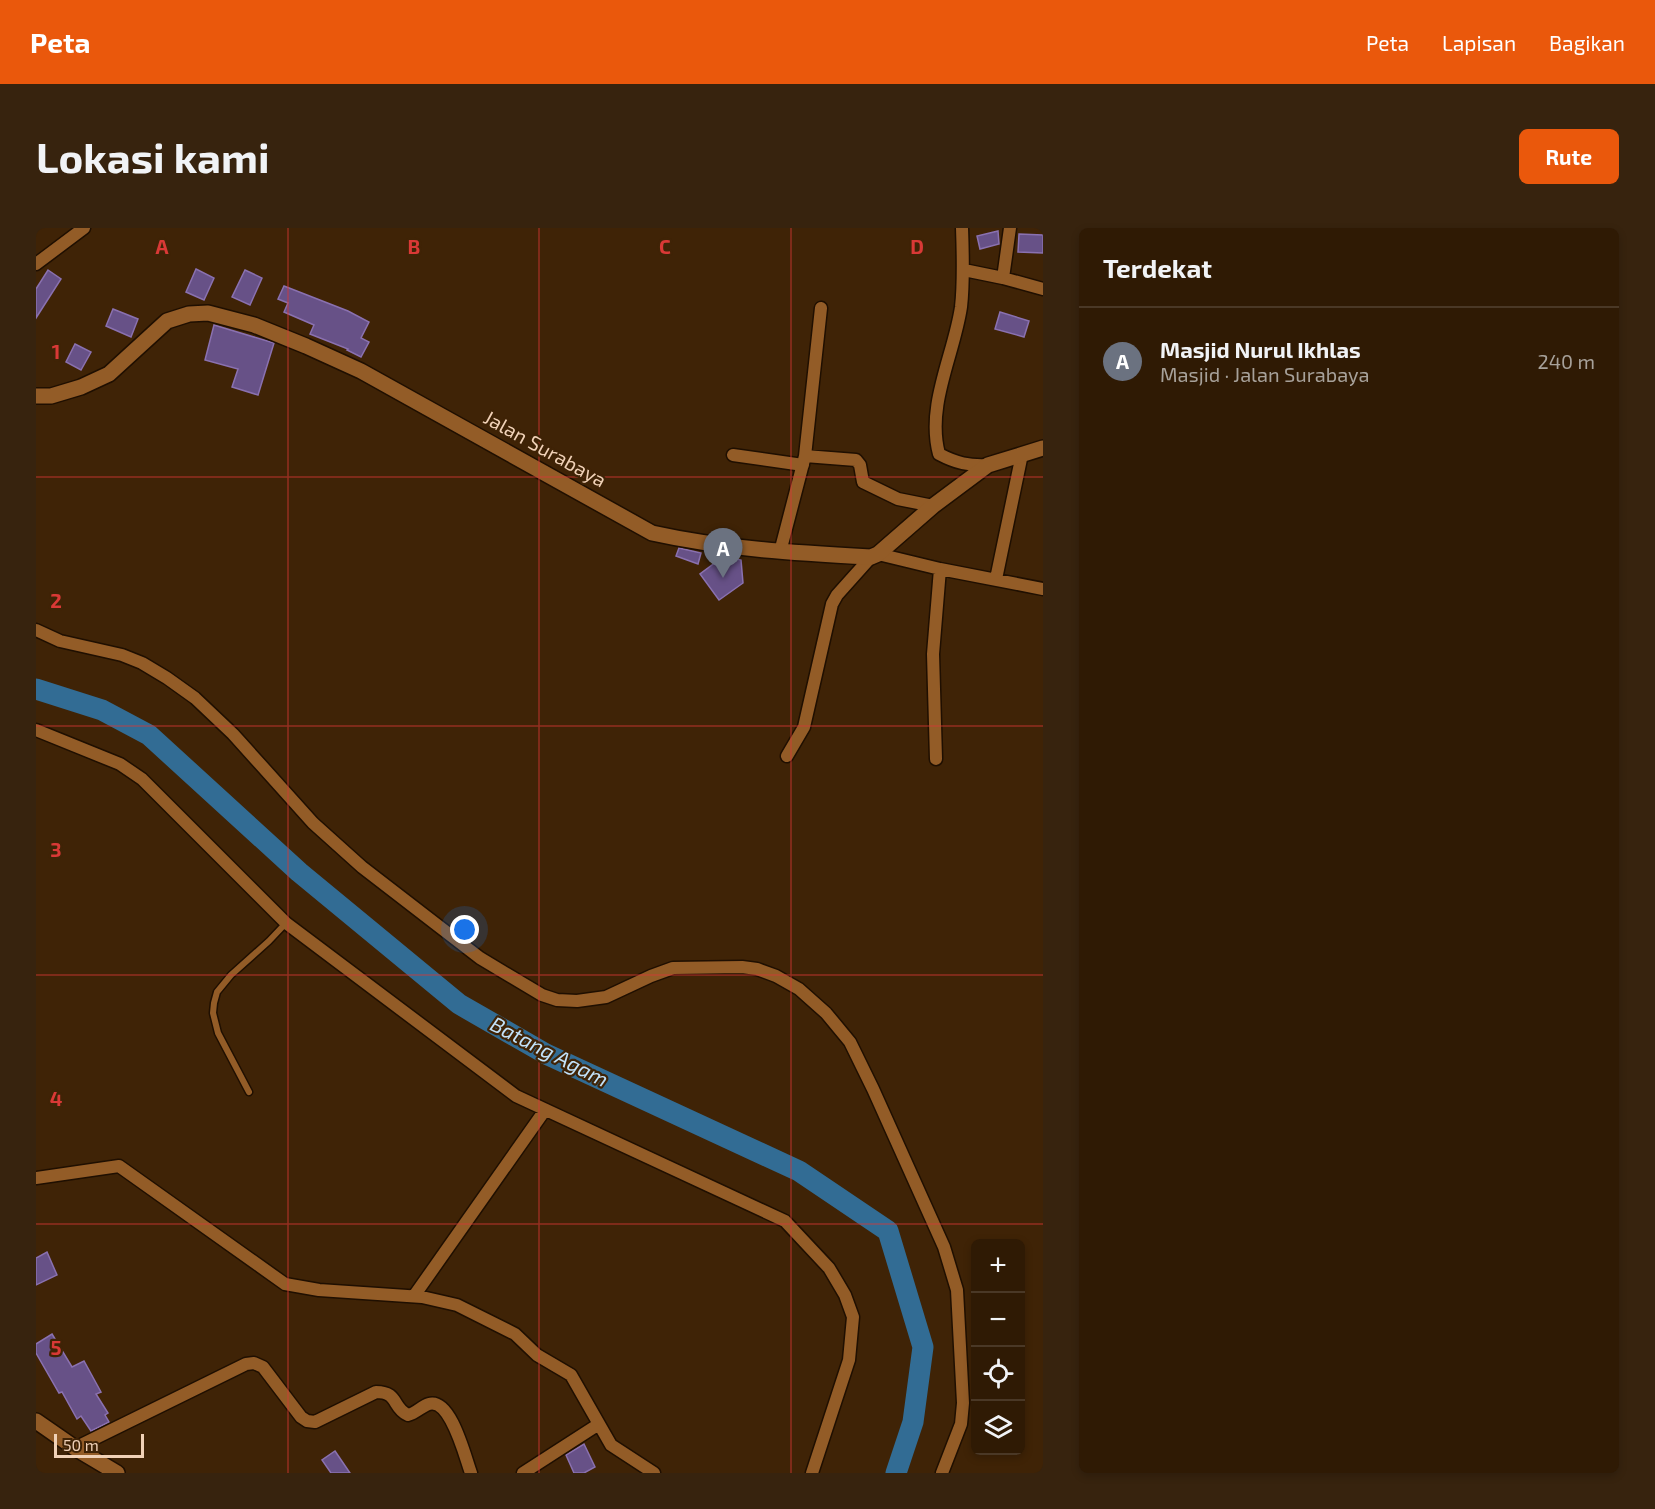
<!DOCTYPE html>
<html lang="id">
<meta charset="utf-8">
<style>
:root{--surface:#2f1a04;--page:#37230e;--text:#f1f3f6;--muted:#a7a19a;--line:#4a3826;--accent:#ea580c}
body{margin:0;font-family:"Exo 2",sans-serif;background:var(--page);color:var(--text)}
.controls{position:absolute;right:18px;bottom:18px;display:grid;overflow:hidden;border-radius:9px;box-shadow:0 3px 9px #0003}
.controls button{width:54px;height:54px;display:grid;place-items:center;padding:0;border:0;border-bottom:2px solid var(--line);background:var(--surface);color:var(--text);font:30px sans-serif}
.scale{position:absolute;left:18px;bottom:15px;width:90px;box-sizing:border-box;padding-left:6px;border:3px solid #f0d1b7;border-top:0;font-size:16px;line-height:21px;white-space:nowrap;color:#f0d1b7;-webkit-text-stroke:4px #3f2306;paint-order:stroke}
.you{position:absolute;left:429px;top:702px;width:21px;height:21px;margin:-15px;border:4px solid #fff;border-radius:50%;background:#1a73e8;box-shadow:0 0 0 9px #1a73e833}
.badge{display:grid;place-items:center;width:39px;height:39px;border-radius:50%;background:var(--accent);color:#fff;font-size:20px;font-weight:700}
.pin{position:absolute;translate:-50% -50px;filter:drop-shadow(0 2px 3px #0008)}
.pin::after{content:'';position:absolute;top:32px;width:21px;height:18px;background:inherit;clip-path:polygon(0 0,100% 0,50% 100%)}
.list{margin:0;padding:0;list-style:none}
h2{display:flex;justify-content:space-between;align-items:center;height:78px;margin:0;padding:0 24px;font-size:26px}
h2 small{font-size:20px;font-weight:400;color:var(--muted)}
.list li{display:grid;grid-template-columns:39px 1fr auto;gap:18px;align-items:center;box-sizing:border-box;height:108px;padding:0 24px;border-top:2px solid var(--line)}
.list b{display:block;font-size:22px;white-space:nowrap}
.list p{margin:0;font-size:20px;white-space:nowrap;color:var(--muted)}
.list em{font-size:20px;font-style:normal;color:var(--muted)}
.icon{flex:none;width:33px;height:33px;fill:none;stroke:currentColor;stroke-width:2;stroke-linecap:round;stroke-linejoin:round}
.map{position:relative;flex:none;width:1007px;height:1245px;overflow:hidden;border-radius:9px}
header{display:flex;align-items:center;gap:36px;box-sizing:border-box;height:84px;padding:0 30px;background:var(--accent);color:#fff}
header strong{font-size:28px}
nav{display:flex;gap:33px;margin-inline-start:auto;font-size:21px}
.intro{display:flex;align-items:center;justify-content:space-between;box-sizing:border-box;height:144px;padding:0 36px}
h1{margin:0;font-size:42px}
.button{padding:15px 27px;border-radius:9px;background:var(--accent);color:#fff;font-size:21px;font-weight:700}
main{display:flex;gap:36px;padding:0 36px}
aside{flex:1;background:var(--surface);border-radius:9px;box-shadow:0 3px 9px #0003}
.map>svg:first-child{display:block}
</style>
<header>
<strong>Peta</strong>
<nav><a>Peta</a><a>Lapisan</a><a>Bagikan</a></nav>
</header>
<div class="intro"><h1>Lokasi kami</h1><a class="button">Rute</a></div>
<main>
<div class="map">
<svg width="1007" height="1245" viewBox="0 0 1007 1245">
<rect width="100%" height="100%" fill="#3f2306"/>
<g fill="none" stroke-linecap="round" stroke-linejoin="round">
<path stroke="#326c94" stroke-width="21" d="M0,461L66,482L113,507L263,644L423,776L510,826L763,943L852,1003L887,1119L877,1194L860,1245"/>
</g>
<path fill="#675187" stroke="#8a71b0" stroke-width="1.5" d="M962,3L963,16L944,21L941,8Z
M983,6L1007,7V25L982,24Z
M160,41L178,50L168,72L150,64Z
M12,42L25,51L0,90V61Z
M209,42L226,50L214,77L196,69Z
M248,58L312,83L333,94L325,110L333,114L325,129L311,122L312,121L274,106L278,97L248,84L252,75L242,71Z
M77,81L102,91L95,109L70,98Z
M964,84L993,93L988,109L959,101Z
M178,97L238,115L222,167L196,159L202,141L169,132Z
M39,116L55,124L45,142L30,134Z
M643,320L665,325L662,336L640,328Z
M688,328L705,332L707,355L683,372L664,346Z
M11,1024L21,1047L0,1057V1030Z
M16,1106L36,1139L48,1133L65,1164L60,1166L72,1185L69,1187L73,1194L55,1203L45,1188L41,1191L26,1164L23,1165L0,1125V1116Z
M548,1216L559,1239L548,1245H538L530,1227Z
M299,1223L314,1245H295L286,1232Z"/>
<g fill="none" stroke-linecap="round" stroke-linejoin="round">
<g stroke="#1f0f01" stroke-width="9">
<path id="service" d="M213,864L182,805L177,785L178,775L181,764L195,747L233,713L250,695"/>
</g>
<g stroke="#1f0f01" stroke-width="15">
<path id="minor" d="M926,0C927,27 928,53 925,79C918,127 890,177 903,226C920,235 933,238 952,237
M0,36L48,0
M928,42L967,50L974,0
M967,50L1007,61
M697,227L767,237
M769,228L820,232L824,237L827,254L862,271L897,278
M744,324L769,228L785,80
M842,326L904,341L1007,361
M960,351L986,226
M0,402L24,413L86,427L106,435L131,450L159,470L197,506L277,595L326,639L444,730L506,767L521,772L541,773L570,769L615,748L637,740L706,739L721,741L740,748L763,761L790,785L814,814L837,861L908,1019L921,1062L927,1175L925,1196L906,1245
M0,502L84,536L106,551L250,695L480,868L749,993L793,1040L809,1067L817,1089L813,1132L776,1245
M751,528L768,499L796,376L801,367L835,329
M900,531L897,426L904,341
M0,950L83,938L249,1056L283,1062L386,1069L421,1077L479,1106L501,1127L535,1147L575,1217L618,1245
M378,1068L509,882
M39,1220L210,1136L218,1135L227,1139L265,1189L271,1193L279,1194L340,1164C363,1164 356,1180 372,1187C380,1185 386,1178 393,1176C415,1170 429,1229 435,1245
M487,1245L563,1196"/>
</g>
<g stroke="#1f0f01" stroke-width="18">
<path id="tertiary" d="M0,168H15L45,159L73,146L131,93L153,86L172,85L218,97L270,118L325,143L616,305C688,321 761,325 835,329L842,326L897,278L952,237L1007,220
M0,1193L39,1220L81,1245"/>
</g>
<use href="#service" stroke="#935c27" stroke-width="6"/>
<use href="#minor" stroke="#935c27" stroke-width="12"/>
<use href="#tertiary" stroke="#935c27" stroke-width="15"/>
</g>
<path fill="none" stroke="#d93936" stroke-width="1.5" stroke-opacity="0.55" d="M252,0V1245M503,0V1245M755,0V1245M0,249H1007M0,498H1007M0,747H1007M0,996H1007"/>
<g text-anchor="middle" stroke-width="4.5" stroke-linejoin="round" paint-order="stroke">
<g font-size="20" fill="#f0d1b7" stroke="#3f2306">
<text transform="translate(509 221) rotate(29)" y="7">Jalan Surabaya</text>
</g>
<g font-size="21" font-style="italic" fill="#c2e2fa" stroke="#3f2306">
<text transform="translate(513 824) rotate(27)" y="7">Batang Agam</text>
</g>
</g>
<g font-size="20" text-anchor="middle" font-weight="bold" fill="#d93936" stroke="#3f2306" stroke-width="4.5" stroke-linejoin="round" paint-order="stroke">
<text x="126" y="26">A</text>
<text x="378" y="26">B</text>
<text x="629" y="26">C</text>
<text x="881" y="26">D</text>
<text x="20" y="131">1</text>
<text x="20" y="380">2</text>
<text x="20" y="629">3</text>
<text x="20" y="878">4</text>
<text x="20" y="1127">5</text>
</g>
</svg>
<div class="controls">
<button>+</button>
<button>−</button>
<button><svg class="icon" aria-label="locate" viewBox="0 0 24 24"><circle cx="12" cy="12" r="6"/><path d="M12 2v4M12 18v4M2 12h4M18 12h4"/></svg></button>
<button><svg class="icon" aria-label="layers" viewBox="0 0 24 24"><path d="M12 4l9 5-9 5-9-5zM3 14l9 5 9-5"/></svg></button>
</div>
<div class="scale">50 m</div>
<div class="you"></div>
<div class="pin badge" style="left:687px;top:350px;background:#6b7280">A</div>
</div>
<aside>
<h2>Terdekat<small></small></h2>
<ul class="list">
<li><span class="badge" style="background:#6b7280">A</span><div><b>Masjid Nurul Ikhlas</b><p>Masjid · Jalan Surabaya</p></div><em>240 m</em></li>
</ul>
</aside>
</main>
